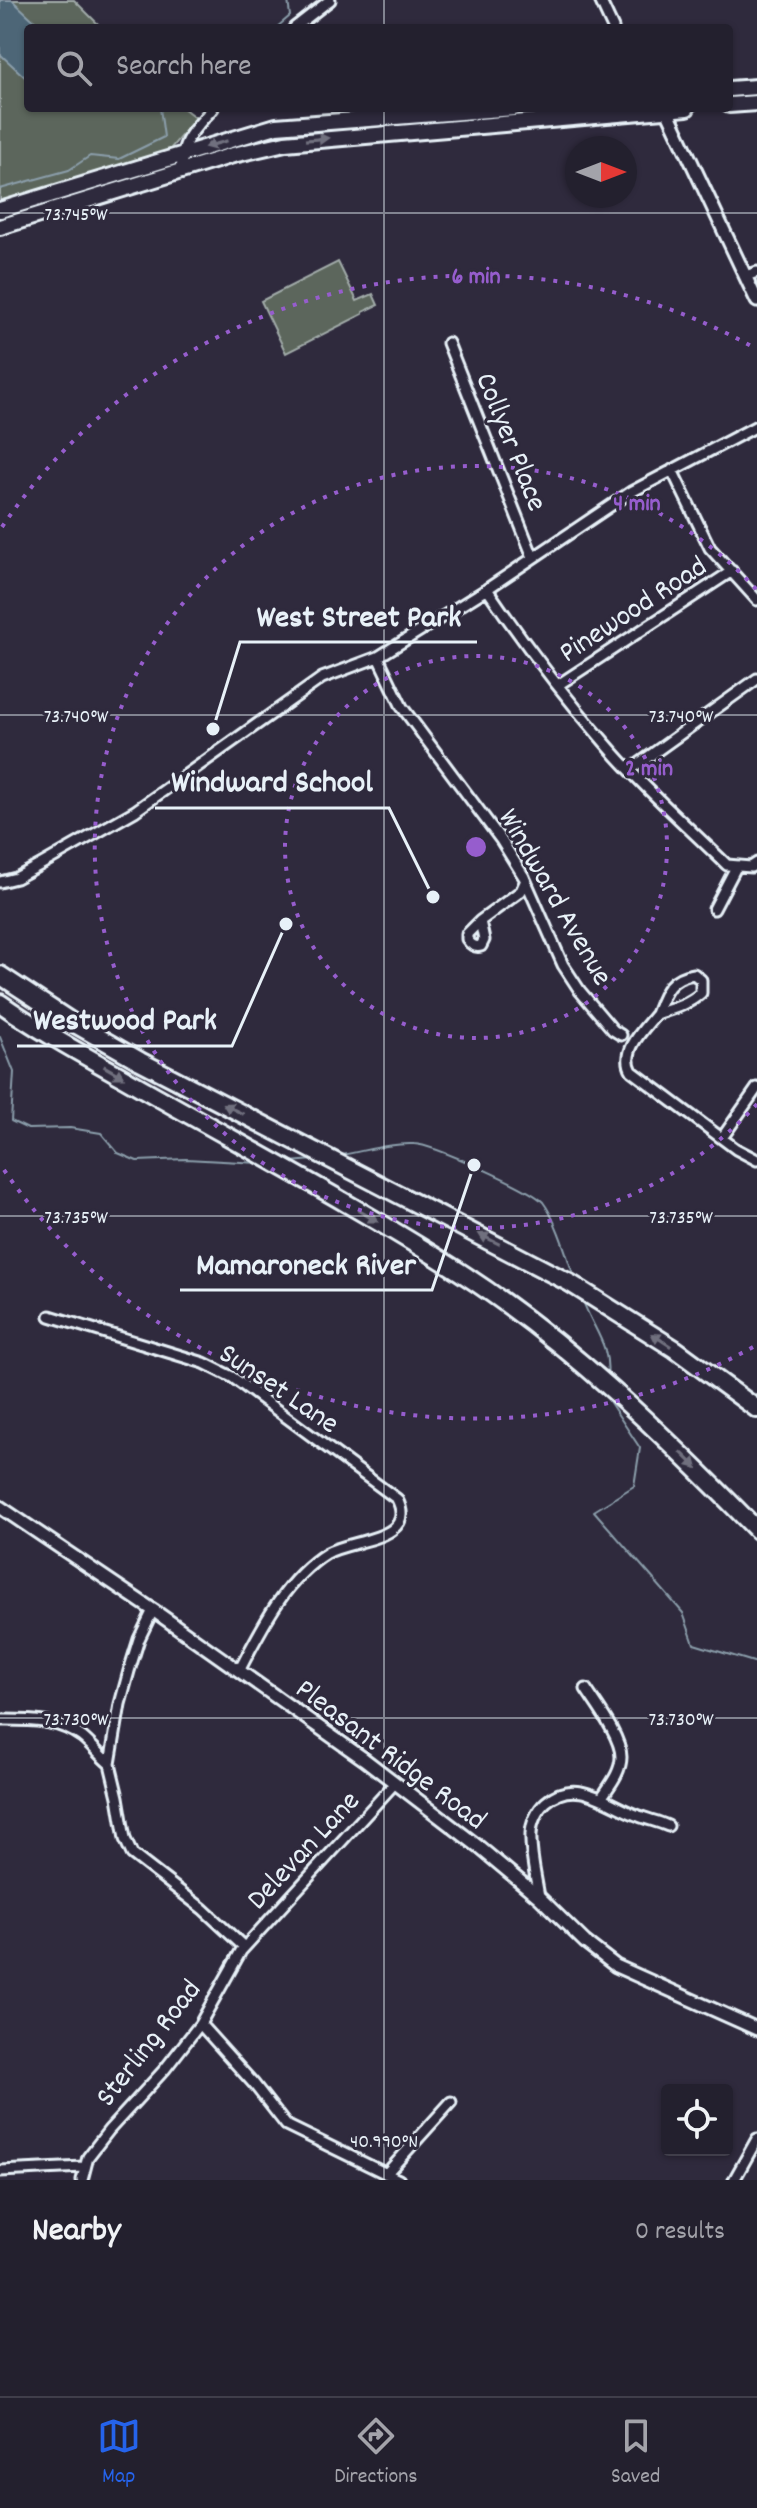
<!DOCTYPE html>
<meta charset="utf-8">
<style>
:root{--surface:#23202e;--page:#2b2836;--text:#f1f3f6;--muted:#a3a3aa;--line:#403e4a;--accent:#2563eb}
body{margin:0;font-family:Dekko,sans-serif;background:var(--page);color:var(--text)}
.controls{position:absolute;right:24px;bottom:24px;display:grid;overflow:hidden;border-radius:8px;box-shadow:0 2px 6px #0004}
.controls button{width:72px;height:72px;display:grid;place-items:center;padding:0;border:0;border-bottom:2px solid var(--line);background:var(--surface);color:var(--text);font:40px sans-serif}
.compass{position:absolute;left:565px;top:136px;width:72px;height:72px;border-radius:50%;background:var(--surface);box-shadow:0 2px 6px #0004;rotate:90deg}
.list{margin:0;padding:0;list-style:none}
h2{display:flex;justify-content:space-between;align-items:center;height:104px;margin:0;padding:0 32px;font-size:34px}
h2 small{font-size:26px;font-weight:400;color:var(--muted)}
.icon{flex:none;width:44px;height:44px;fill:none;stroke:currentColor;stroke-width:2;stroke-linecap:round;stroke-linejoin:round}
.map{position:relative;flex:none;width:757px;height:2180px;overflow:hidden}
.search{position:absolute;background:var(--surface);box-shadow:0 2px 6px #0004;left:24px;right:24px;top:24px;height:88px;display:flex;align-items:center;gap:20px;box-sizing:border-box;padding:0 28px;border-radius:8px;color:var(--muted);font-size:30px}
.sheet{height:216px;background:var(--surface)}
nav{display:flex;justify-content:space-around;align-items:center;box-sizing:border-box;height:112px;border-top:2px solid var(--line);background:var(--surface);font-size:22px;color:var(--muted)}
nav a{display:grid;justify-items:center;gap:4px}
nav .on{color:var(--accent)}
.map>svg:first-child{display:block}
</style>
<div class="map">
<svg width="757" height="2180" viewBox="0 0 757 2180">
<rect width="100%" height="100%" fill="#2f2a3d"/>
<filter id="ink" filterUnits="userSpaceOnUse"><feTurbulence type="fractalNoise" baseFrequency=".0125" numOctaves="2"/><feDisplacementMap in="SourceGraphic" scale="16" xChannelSelector="R" yChannelSelector="G"/><feConvolveMatrix kernelMatrix="1 2 1 2 8 2 1 2 1" color-interpolation-filters="sRGB"/></filter>
<g filter="url(#ink)">
<path fill="#5c665b" stroke="#a2acaa" stroke-width="2" d="M0,0H74L102,28H28V108H183L196,118L167,153L0,202Z
M338,262L357,301L373,294L378,305L363,312V314L286,353L261,301Z"/>
<path fill="#4d6677" stroke="#8b9eab" stroke-width="2" d="M0,0H12L42,28H28V80L0,54Z"/>
<g fill="none" stroke-linecap="round" stroke-linejoin="round">
<path stroke="#8b9eab" stroke-width="2" d="M276,28L290,16L288,0
M0,189L69,170L90,156L119,159L164,137L160,108
M0,1037L14,1072L11,1121L28,1129L70,1128L101,1133L118,1153L137,1161L186,1159L259,1163
M341,1155C365,1151 389,1143 414,1144C432,1144 531,1189 543,1202C556,1219 567,1256 574,1277
M289,1162L315,1160
M583,1301C593,1329 611,1346 607,1377
M605,1395L640,1448L634,1486L594,1511L683,1613L694,1644L757,1663"/>
<g stroke="#e8f1f8" stroke-width="15">
<path id="minor" d="M600,0L613,28
M294,28L330,0
M543,108L546,120
M182,171C179,141 195,129 213,108
M746,276L757,272
M448,343L533,557
M672,470L710,548L757,600
M487,589C523,642 563,695 606,744C643,787 686,825 727,865L751,867L757,863
M378,657L402,707L501,840L524,877L563,965L580,991L613,1030L621,1035
M558,685L732,571
M630,770L757,679
M0,882L16,878L40,865L135,811L322,678L378,657L487,589L631,492L757,426
M714,909L736,867
M480,921L484,940L481,946C475,948 470,944 467,939V934Z
M480,921L521,891L525,882
M694,974L701,980V993C688,1005 672,1009 656,1014C664,993 669,977 694,974Z
M656,1014C644,1029 620,1051 632,1071L736,1149L757,1160
M722,1138L757,1088
M50,1316L204,1363L232,1377L397,1499C418,1541 351,1539 327,1553C285,1579 261,1629 239,1671
M153,1610L139,1639L129,1671L120,1704L110,1764L118,1797L125,1839L132,1854L203,1909L244,1947
M586,1689C597,1706 621,1737 621,1757C621,1772 610,1785 602,1797
M0,1720C28,1720 58,1719 82,1737C92,1745 100,1756 110,1764
M539,1897C536,1877 530,1855 531,1835C531,1823 537,1810 546,1802C577,1775 609,1806 639,1816C649,1820 657,1821 668,1826
M200,2024L254,2084L286,2125L399,2180
M0,2171L84,2167
M386,2174L451,2102
M82,2180L88,2157L109,2130L165,2069L200,2024L241,1951L395,1783
M734,2180L757,2139"/>
</g>
<g stroke="#e8f1f8" stroke-width="17">
<path id="tertiary" d="M666,108L757,301
M0,1507L153,1610L364,1759L479,1847L539,1897L585,1942L616,1966L757,2029"/>
</g>
<g stroke="#e8f1f8" stroke-width="20">
<path id="primary" d="M729,89L757,87
M729,105L757,103
M0,210L276,126L514,108
M0,227L233,155L285,143L687,108"/>
</g>
<g stroke="#e8f1f8" stroke-width="22">
<path id="motorway" d="M0,975L70,1021L140,1061L570,1283L675,1349L757,1409
M0,1003C44,1034 93,1060 140,1087C247,1148 357,1206 460,1272C571,1344 665,1436 757,1530"/>
</g>
<use href="#minor" stroke="#2f2a3d" stroke-width="9"/>
<use href="#tertiary" stroke="#2f2a3d" stroke-width="11"/>
<use href="#primary" stroke="#2f2a3d" stroke-width="14"/>
<use href="#motorway" stroke="#2f2a3d" stroke-width="16"/>
</g>
<defs><path id="oneway-solid" d="M-6-.8H1V-3.2L6.5 0L1 3.2V.8H-6Z" transform="scale(2)"/></defs>
<g fill="#70707e">
<use href="#oneway-solid" transform="translate(317 139) rotate(-5)"/>
<use href="#oneway-solid" transform="translate(216 144) rotate(164)"/>
<use href="#oneway-solid" transform="translate(114 1072) rotate(30)"/>
<use href="#oneway-solid" transform="translate(233 1109) rotate(-153)"/>
<use href="#oneway-solid" transform="translate(368 1216) rotate(30)"/>
<use href="#oneway-solid" transform="translate(489 1239) rotate(-153)"/>
<use href="#oneway-solid" transform="translate(661 1340) rotate(-147)"/>
<use href="#oneway-solid" transform="translate(689 1460) rotate(45)"/>
</g>
</g>
<path fill="none" stroke="#e8f1f8" stroke-width="2" stroke-opacity="0.45" d="M384,0V28M384,108V2180M0,213H757M0,715H757M0,1216H757M0,1718H757"/>
<g fill="none" stroke="#965dcd" stroke-width="4" stroke-dasharray="4 8">
<circle cx="476" cy="847" r="191"/>
<path d="M757 1104A381 381 0 1 1 757 590"/>
<path d="M753 1347A572 572 0 0 1 2 1167M2 527A572 572 0 0 1 753 347"/>
</g>
<g text-anchor="middle" stroke-width="6" stroke-linejoin="round" paint-order="stroke">
<g font-size="30" fill="#e8f1f8" stroke="#2f2a3d">
<text transform="translate(513 441) rotate(68)" y="10">Collyer Place</text>
<text transform="translate(632 608) rotate(-33)" y="10">Pinewood Road</text>
<text transform="translate(557 896) rotate(60)" y="10">Windward Avenue</text>
<text transform="translate(280 1387) rotate(34)" y="10">Sunset Lane</text>
<text transform="translate(392 1753) rotate(37)" y="10">Pleasant Ridge Road</text>
<text transform="translate(302 1849) rotate(-47)" y="10">Delevan Lane</text>
<text transform="translate(147 2042) rotate(-52)" y="10">Sterling Road</text>
</g>
</g>
<g font-size="20" text-anchor="middle" fill="#e8f1f8" stroke="#2f2a3d" stroke-width="6" stroke-linejoin="round" paint-order="stroke">
<text x="76" y="220">73.745°W</text>
<text x="681" y="722">73.740°W</text>
<text x="76" y="722">73.740°W</text>
<text x="681" y="1223">73.735°W</text>
<text x="76" y="1223">73.735°W</text>
<text x="681" y="1725">73.730°W</text>
<text x="76" y="1725">73.730°W</text>
<text x="384" y="2147">40.990°N</text>
</g>
<circle cx="476" cy="847" r="12" fill="#965dcd" stroke="#2f2a3d" stroke-width="4"/>
<g font-size="24" text-anchor="middle" font-weight="bold" fill="#965dcd" stroke="#2f2a3d" stroke-width="6" stroke-linejoin="round" paint-order="stroke">
<text x="476" y="283">6 min</text>
<text x="637" y="510">4 min</text>
<text x="649" y="775">2 min</text>
</g>
<path fill="none" stroke="#e8f1f8" stroke-width="3" d="M213 729L240 642H477M433 897L389 808H155M286 924L232 1046H17M474 1165L432 1290H180"/>
<g fill="#e8f1f8" stroke="#2f2a3d" stroke-width="3">
<circle cx="213" cy="729" r="8"/>
<circle cx="433" cy="897" r="8"/>
<circle cx="286" cy="924" r="8"/>
<circle cx="474" cy="1165" r="8"/>
</g>
<g font-size="32" text-anchor="middle" font-weight="bold" fill="#e8f1f8" stroke="#2f2a3d" stroke-width="6" stroke-linejoin="round" paint-order="stroke">
<text x="359" y="626">West Street Park</text>
<text x="272" y="791">Windward School</text>
<text x="125" y="1029">Westwood Park</text>
<text x="306" y="1274">Mamaroneck River</text>
</g>
</svg>
<div class="controls">
<button><svg class="icon" aria-label="locate" viewBox="0 0 24 24"><circle cx="12" cy="12" r="6"/><path d="M12 2v4M12 18v4M2 12h4M18 12h4"/></svg></button>
</div>
<svg class="compass" viewBox="-18 -18 36 36"><path d="M0-13l5 13h-10z" fill="#e53935"/><path d="M0 13l5-13h-10z" fill="#a3a3aa"/></svg>
<div class="search"><svg class="icon" aria-label="search" viewBox="0 0 24 24"><circle cx="10" cy="10" r="6"/><path d="M15 15l6 6"/></svg>Search here</div>
</div>
<section class="sheet">
<h2>Nearby<small>0 results</small></h2>
<ul class="list">
</ul>
</section>
<nav>
<a class="on"><svg class="icon" aria-label="map" viewBox="0 0 24 24"><path d="M3 6l6-2 6 2 6-2v14l-6 2-6-2-6 2zM9 4v14M15 6v14"/></svg>Map</a>
<a><svg class="icon" aria-label="directions" viewBox="0 0 24 24"><path d="M12 3l9 9-9 9-9-9zM9 14v-3h6M13 9l2 2-2 2"/></svg>Directions</a>
<a><svg class="icon" aria-label="saved" viewBox="0 0 24 24"><path d="M7 4h10v16l-5-4-5 4z"/></svg>Saved</a>
</nav>
